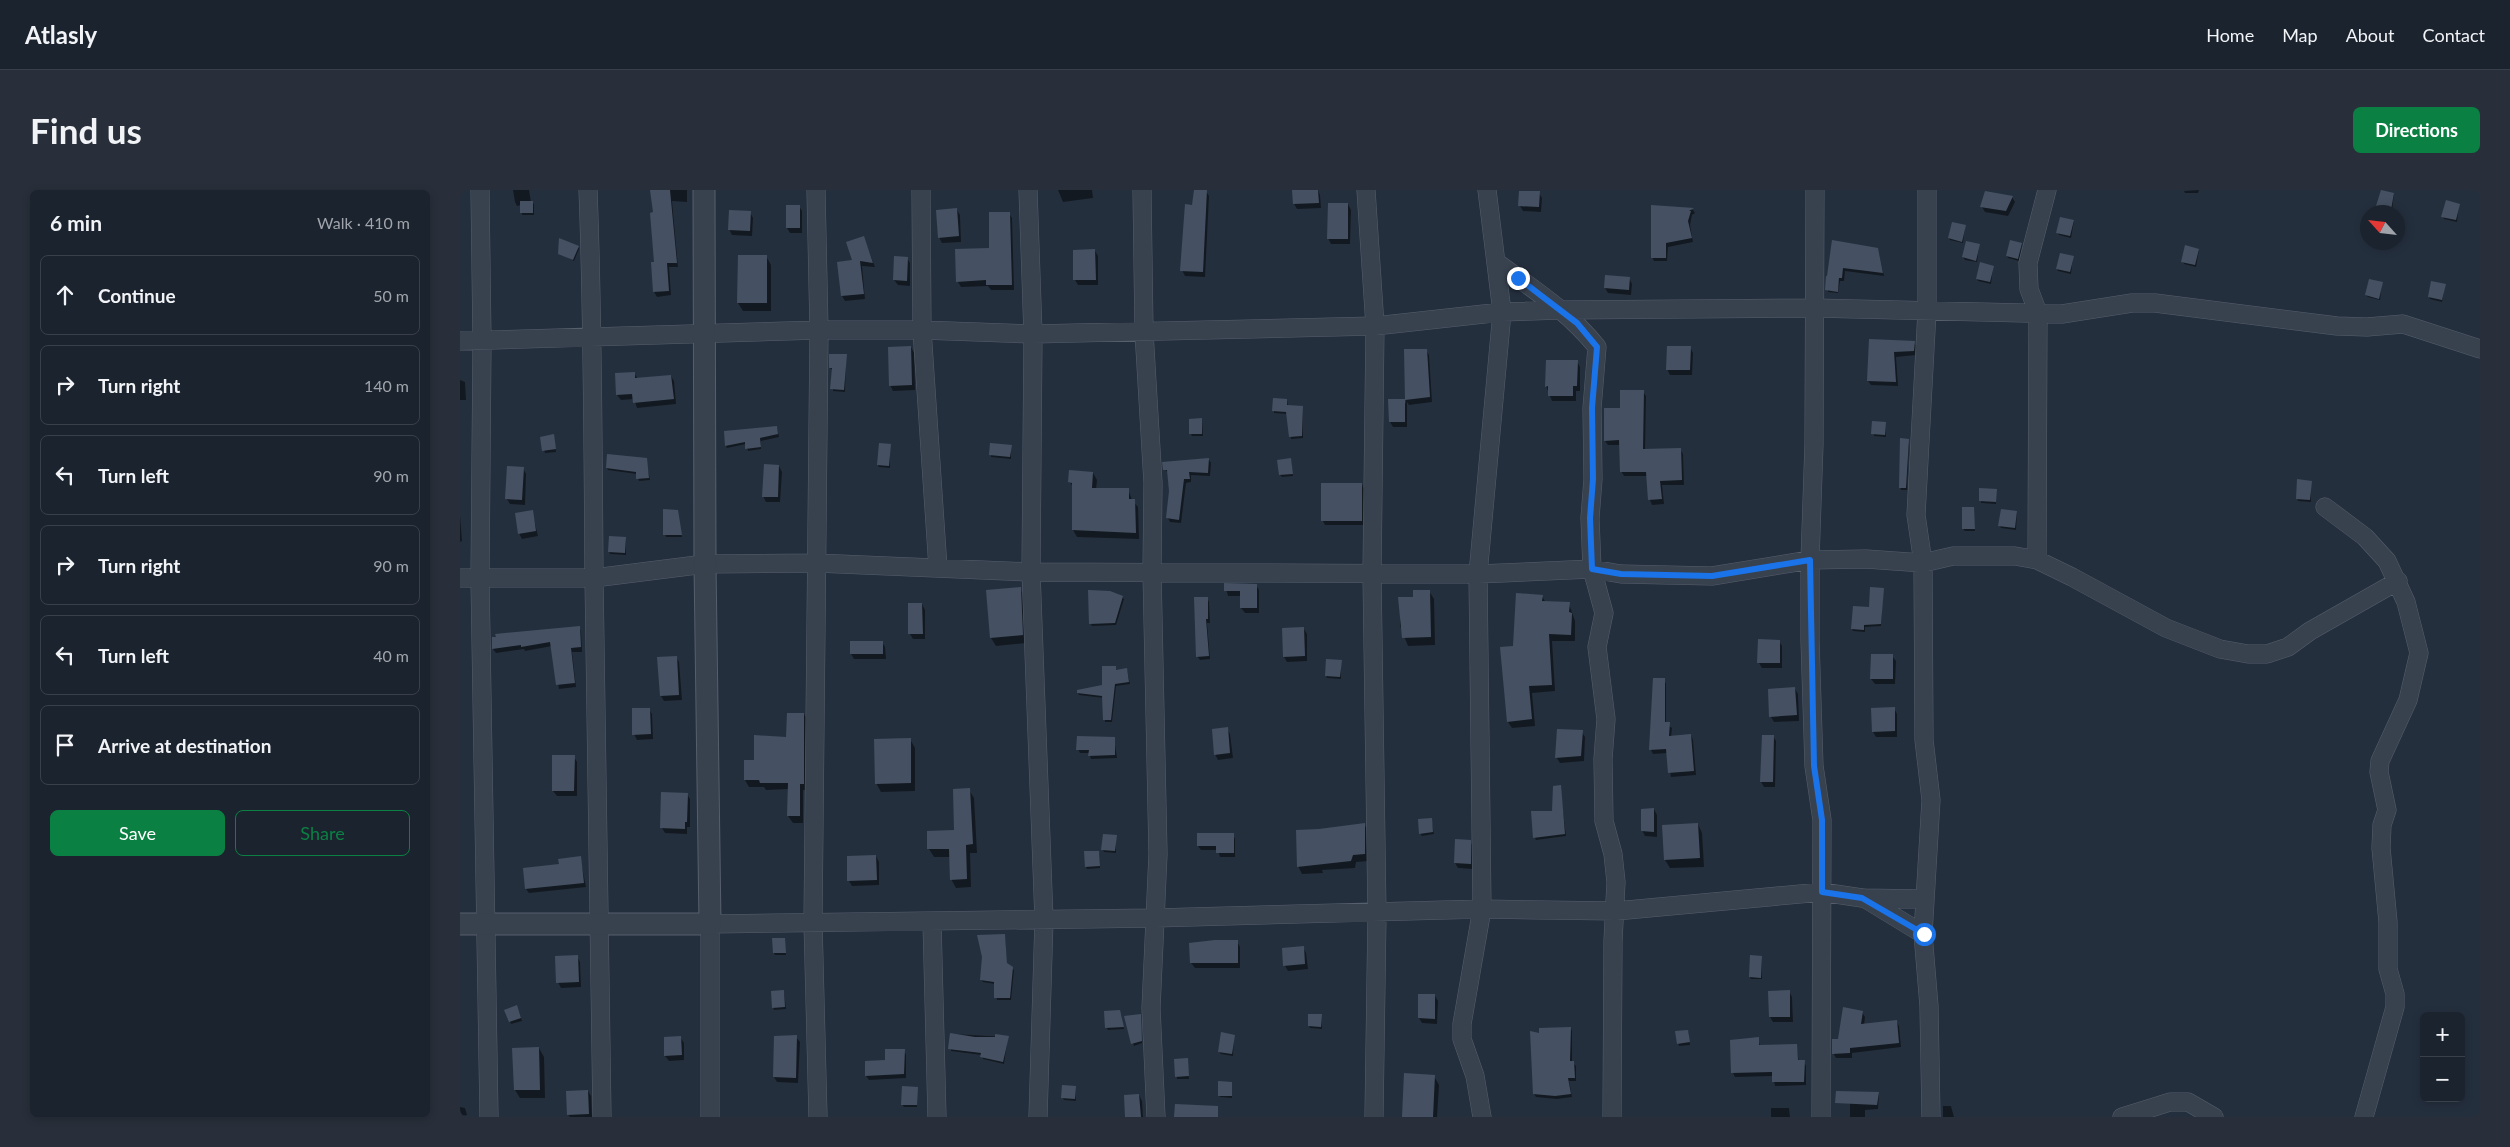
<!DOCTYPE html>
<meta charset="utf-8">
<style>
:root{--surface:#1b232e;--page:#282f3a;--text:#f1f3f6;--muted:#a0a4aa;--line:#39404a;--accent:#0b8043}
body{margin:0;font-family:Lato,sans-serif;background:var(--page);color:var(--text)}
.controls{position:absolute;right:15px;bottom:15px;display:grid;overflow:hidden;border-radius:8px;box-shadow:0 2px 8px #0003}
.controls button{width:45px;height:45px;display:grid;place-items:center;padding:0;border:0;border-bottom:1px solid var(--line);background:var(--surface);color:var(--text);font:25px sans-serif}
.compass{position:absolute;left:1900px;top:15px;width:45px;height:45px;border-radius:50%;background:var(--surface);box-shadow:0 2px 8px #0003;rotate:297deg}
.stop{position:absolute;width:15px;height:15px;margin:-11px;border:4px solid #1a73e8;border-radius:50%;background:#fff}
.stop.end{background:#1a73e8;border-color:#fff;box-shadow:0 1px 5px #0008}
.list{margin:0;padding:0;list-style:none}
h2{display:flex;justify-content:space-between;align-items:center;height:65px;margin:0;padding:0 20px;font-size:21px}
h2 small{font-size:16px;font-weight:400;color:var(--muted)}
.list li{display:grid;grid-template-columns:32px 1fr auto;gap:15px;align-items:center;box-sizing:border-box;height:80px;margin:0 10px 10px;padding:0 10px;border:1px solid var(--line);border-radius:8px}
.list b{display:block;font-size:19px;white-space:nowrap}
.list em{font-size:16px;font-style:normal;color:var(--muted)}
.actions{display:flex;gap:10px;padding:15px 20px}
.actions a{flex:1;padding:11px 0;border:1px solid var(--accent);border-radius:8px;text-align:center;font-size:18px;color:var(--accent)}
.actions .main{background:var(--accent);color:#fff}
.icon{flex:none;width:28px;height:28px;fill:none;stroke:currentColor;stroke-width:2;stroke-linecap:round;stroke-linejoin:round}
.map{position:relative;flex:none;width:2020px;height:927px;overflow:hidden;border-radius:8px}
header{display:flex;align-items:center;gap:30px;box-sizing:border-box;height:70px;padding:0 25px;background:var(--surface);border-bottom:1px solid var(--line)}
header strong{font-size:24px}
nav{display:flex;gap:28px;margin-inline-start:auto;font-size:18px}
.intro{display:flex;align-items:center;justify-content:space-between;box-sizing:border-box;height:120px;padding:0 30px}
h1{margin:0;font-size:35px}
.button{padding:12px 22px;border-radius:8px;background:var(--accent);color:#fff;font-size:18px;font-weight:700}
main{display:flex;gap:30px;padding:0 30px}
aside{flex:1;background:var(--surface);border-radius:8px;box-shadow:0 2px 8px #0003}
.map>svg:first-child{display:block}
</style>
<header>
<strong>Atlasly</strong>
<nav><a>Home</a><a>Map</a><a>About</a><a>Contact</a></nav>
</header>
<div class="intro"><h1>Find us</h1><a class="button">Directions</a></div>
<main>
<aside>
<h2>6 min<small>Walk · 410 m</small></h2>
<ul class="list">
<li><svg class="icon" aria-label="ahead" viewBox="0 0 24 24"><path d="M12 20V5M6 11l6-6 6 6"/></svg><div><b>Continue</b></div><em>50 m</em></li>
<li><svg class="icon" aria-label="right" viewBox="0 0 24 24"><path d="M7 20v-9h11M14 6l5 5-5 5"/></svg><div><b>Turn right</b></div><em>140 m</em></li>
<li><svg class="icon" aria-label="left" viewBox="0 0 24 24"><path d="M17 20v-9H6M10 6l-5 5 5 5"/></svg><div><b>Turn left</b></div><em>90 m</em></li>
<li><svg class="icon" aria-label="right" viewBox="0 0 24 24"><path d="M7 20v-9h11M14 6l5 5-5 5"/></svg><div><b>Turn right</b></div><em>90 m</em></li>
<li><svg class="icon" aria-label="left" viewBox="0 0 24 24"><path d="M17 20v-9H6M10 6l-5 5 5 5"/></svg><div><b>Turn left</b></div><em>40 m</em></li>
<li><svg class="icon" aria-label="arrive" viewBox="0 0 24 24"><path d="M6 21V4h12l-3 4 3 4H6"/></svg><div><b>Arrive at destination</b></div></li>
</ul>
<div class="actions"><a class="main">Save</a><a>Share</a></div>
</aside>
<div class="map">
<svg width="2020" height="927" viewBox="0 0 2020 927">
<rect width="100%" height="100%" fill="#242f3e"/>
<path fill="#0007" d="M53,0H69L71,12L74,14V25H62L61,15L57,16L55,12Z
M192,0H227V12L212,11L218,77H209L211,105L197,107L194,102L192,73H196L195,24Z
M598,0H632L633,8L603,12Z
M735,0L746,1L749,6L745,87L725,86L722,80Z
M858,0L860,5L861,18L837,19L834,14V1Z
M1739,0L1738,3H1725L1724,1Z
M1079,3L1082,8L1081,22L1063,21L1060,16Z
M1934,4L1932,21L1919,19L1918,16Z
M1552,7L1555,12L1548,26L1525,22L1522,17Z
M888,14L891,20L890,54H871L868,48Z
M1999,15L1997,32L1984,29L1983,27Z
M339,16L342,21V43H330L327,38Z
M1192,16L1233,20L1235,23L1232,25L1230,35L1233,52L1208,57L1207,71H1194L1192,67Z
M497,20L500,25L501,52L482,53L479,47Z
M290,22L293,28L292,46L272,45L269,39Z
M549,23L552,28L554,100H531L528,96L501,97L498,92L530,59Z
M1614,31L1611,48L1599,45L1598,43Z
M1505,36L1503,53L1490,50L1489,48Z
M404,48L415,77L402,76L405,109L385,111L382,106L379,73L393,71Z
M1562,54L1559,71L1548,68L1547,66Z
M1519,56L1517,72L1505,70L1503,67Z
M118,57L119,59L114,71L99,63Z
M1418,59L1424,86L1385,81L1384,91H1380L1378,103L1368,102V86Z
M1739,60L1736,77L1724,74L1723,71Z
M635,61L638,66V95H618L615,90Z
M306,66L311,75V121H283L278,113Z
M1613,67L1611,84L1598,81L1597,79Z
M447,68L450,73V96L438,95L434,90Z
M1533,77L1531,94L1518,91L1517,89Z
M1169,88L1172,94L1171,105L1148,103L1145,98Z
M1922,93L1920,110L1908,107L1906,105Z
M1985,95L1982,112L1970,109L1969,107Z
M1410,150L1454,153L1457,157L1456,165L1436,167L1438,196L1411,195L1408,191Z
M451,157L454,163L455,200L433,201L430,195Z
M1230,157L1233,163L1232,185H1210L1207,179Z
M945,160H966L969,165L972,212L949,215L947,212V237H933L930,232L944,210L946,214Z
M386,165L385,202L373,201V180L370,178Z
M1117,171L1120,177V201H1116V211H1092L1086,196Z
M174,183L178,189L211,186L214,191L216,214L177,218L174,209L161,210L157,205Z
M0,190L5,192L6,210H0Z
M1183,202L1186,206L1185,260L1220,259L1223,264L1224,295H1202L1204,314L1192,315L1190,310L1188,286H1164L1161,281V255H1148L1145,251Z
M814,210H827L828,216L843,218V248L831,249L828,224L814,223Z
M742,230L743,246H732L731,244Z
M1413,233H1425L1426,247L1414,246Z
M317,237L319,247L301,251V259L288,261L286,254L267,258L266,256V242Z
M81,248H94L96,262L85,263Z
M1449,250L1447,300H1441L1440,297Z
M531,254L551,256V269L531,267Z
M430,255V278L419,277L418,275Z
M186,269L190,290L179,291L177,284L148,280L147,278Z
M749,270L751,273L750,286L731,285V292L726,293L721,333L710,332L708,328L710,301L709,283L704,279Z
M831,270L833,286L822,287L820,285Z
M319,276L322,282L320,312H306L303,306Z
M63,278L66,284L65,315L50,314L47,309Z
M633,283L637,290L636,300L668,299L672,310L678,317L679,349L617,347L613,340L614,299L610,292Z
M1851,292V312L1838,311L1837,308Z
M902,294L904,299V335H865L863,331Z
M1521,300L1536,301V314L1521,313Z
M1513,318L1515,341H1505L1503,339Z
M72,321L78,346L62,349L59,343Z
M217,322L222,347H206L205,344Z
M1557,322L1556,340L1541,338L1540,336Z
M0,325L2,351L0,352Z
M166,348V365L150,364L149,361Z
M765,395H796L799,400V423H785L781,418V406H768Z
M560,399L565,407L567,453L536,456L531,448Z
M1423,399L1421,436L1405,437V442L1393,441L1392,439Z
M969,401L974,409L975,455L948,456L940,436V408H954Z
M1082,406L1086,413L1109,414L1115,431V451H1092L1095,501L1072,503L1075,536L1052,538L1048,532L1054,457Z
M662,407L664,409L656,435L632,436L631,434Z
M747,408L749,412L750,433H747L750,469L740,470L737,466Z
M462,414L465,420V449H453L450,444Z
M119,437L121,441L122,462H112L116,497L99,499L92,456L65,461L64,459L36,463L33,459L37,445Z
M844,439L847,444V471L827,472L824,467Z
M1319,451L1322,456V478H1302L1299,473Z
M422,452L425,457L426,469H394L391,464Z
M1432,466L1436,471L1435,494H1415L1411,489Z
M216,467L219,472L222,510L204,511L201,506Z
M881,471V489L867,488L866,486Z
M655,477L657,481L667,480L670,494L656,496L652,532H645L644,508L619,505L618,503L644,496Z
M1204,489L1206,494V534L1212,538L1211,547L1231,545L1233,550L1236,585L1211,587L1207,563L1193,564L1191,560Z
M1335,499L1338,504L1339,531L1314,532L1311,527Z
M1434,518L1437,524V547H1416L1413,542Z
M189,519L192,524L193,549L177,550L174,544Z
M344,524L348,531L347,600H343V633H333L328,626L329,599L306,600L304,597H289L285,590L295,571L327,549Z
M767,539L770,544L773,568L758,570L755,564Z
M1122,542L1125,547L1124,571L1100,573L1096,567Z
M1313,546L1316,551L1315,597H1304L1301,592Z
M654,548L657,568L631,569L629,563H620L618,559Z
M450,549L455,558V601L421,602L416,593Z
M114,567L117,572V606H97L93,601Z
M1100,597L1106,646L1076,650L1075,648L1093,622Z
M509,600L514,608L517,663H510L511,697L496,698L491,689V667H474L469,659L495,641Z
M227,604L230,609V637H227V644L205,643L202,638Z
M1194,619L1197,625V647L1185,646L1182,640Z
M971,629L974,644L962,646L960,643Z
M904,634L908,641L909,671L896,672L895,678L862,680L863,683L842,684L838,676L859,640Z
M1238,634L1242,643L1244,677L1210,678L1205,670L1204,636Z
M773,645L775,649V667H760L758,660H741L738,656Z
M656,646V663L644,662L643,660Z
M1010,651L1013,657V679L998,678L995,673Z
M639,662L640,678L627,679L626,677Z
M416,666L419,672V695L392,696L389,691Z
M120,667L126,697L69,703L66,699L100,675Z
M545,745L547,775L554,780L551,810H537L535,794L523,792L521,790Z
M324,749L326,765H315L314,763Z
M777,751L780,757V778H735L731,773Z
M843,757L846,763L848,779L828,781L825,776Z
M117,766L120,772L121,797L101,798L98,792Z
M1302,767V789H1291L1290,787Z
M324,801L326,819L314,820L313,817Z
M1329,801L1332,807L1333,832H1313L1310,827Z
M975,806L978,811L977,834L962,833L959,828Z
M58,819L62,831L51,834L46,820Z
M1402,822L1405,827L1404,835L1436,831L1439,836L1441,857L1392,863V868H1376L1373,863L1379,850Z
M661,824L664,839L648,840L646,837Z
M861,825L862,839L850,838L849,836Z
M680,826L682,853L674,856L665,827Z
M1111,838L1112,841V872L1116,876V891H1109L1112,907L1097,909L1076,907L1074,904L1080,844Z
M1228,841L1230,855L1219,856L1218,853Z
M491,844L548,847L544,874L523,869L522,865L491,861Z
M774,846L773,866L761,864L759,862Z
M220,847L224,853V870L209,871L205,866Z
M336,847L340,852L338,893L317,892L314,887Z
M1298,848L1300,856L1336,855L1339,872H1344L1346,876V895L1315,896L1313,886L1275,887L1273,883Z
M79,858L84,867L85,908H60L55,900Z
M444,860L446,865V888L409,890L406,886Z
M727,869L729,889H717L715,870Z
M974,886L979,895L977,927H943Z
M772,893V908L760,907L759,905Z
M615,897L616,911L604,910L603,908Z
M457,898V917H444L442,914Z
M128,901L131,906L132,927H110L108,925Z
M1390,903L1419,904L1418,919L1405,920V927H1390Z
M679,905L682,911L683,927H666Z
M1483,916H1491L1494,927H1483Z
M0,917L5,918L7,925L0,926Z
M1311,918H1329L1330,927H1311Z"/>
<path fill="#455162" d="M190,0H210L217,73H207L209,101L193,102L191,72H194L190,23L193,22Z
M734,0H747L743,82L720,81L725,14L732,15Z
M832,0H858L859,13L833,14Z
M1921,0L1934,3L1931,20L1916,16Z
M1059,1H1080L1079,17L1058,16Z
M1525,1L1553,6L1546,21L1520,17Z
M1986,10L2000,14L1996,30L1981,27Z
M60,11H73V23H60Z
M868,13H888V49H867Z
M326,15H340V38H326Z
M1191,15L1234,18L1229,21H1231L1228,31L1232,48L1206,53V68H1191Z
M497,18L499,46L478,48L476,20Z
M269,20L291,21L290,41L268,40Z
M529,22H550L552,95H526V90L496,92L495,59L529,58Z
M1600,27L1614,30L1610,46L1596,43Z
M1492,32L1506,35L1502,52L1488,48Z
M404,46L413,73L400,71L404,104L381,106L377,72L392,70L386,52Z
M99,48L119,56L113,70L98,64Z
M1372,50L1418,58L1423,83L1383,78L1382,88L1367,86Z
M1550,50L1562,53L1558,69L1546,66Z
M1506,51L1520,54L1516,71L1502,67Z
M1725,55L1739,59L1735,75L1721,72Z
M635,59L636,90H613V60Z
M1600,63L1614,66L1610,82L1596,79Z
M278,65H307V113H277Z
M434,66L448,67L447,91L433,90Z
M1520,72L1534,76L1530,92L1516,89Z
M1145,85L1170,87L1169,100L1144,98Z
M1366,86L1379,87L1378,102L1365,100Z
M1909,89L1923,92L1919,109L1905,105Z
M1971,91L1986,94L1982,110L1968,107Z
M1409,149L1455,151L1454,161L1434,162L1436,192L1407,191Z
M451,156L452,195L429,196L428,157Z
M1207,156H1231L1230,180H1206Z
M944,159H967L970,207L945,210Z
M369,164H387L384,200L370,199L372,178H369Z
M1086,170H1118L1117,196H1113V206H1088V196L1085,197Z
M175,182V188L211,185L214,209L173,213L172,204L156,205L155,183Z
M1160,200H1184L1183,259L1221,258L1222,290L1200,291L1202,309L1188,310L1186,282H1160L1159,250L1144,251V218H1160Z
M813,208L827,209V215L843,216L842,246L829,247L826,222L812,221Z
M928,209H945V232H929Z
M742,228V244H729V229Z
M1412,231L1426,232L1425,245L1411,244Z
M317,236L318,244L300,248L301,257L285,259V252L265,256L264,241Z
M94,244L96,259L82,261L80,247Z
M1440,248L1449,249L1446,298H1439Z
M419,253L431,254L429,276L417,275Z
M530,253L552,255L550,267L529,265Z
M147,264L187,268L189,288L176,289V282L146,278Z
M749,268L748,283L729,282L730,289H724L719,330L706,328L709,301L707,280H703L702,272Z
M831,268L833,284L819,285L817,270Z
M304,274L319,275L318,307H302Z
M47,276L64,277L62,310L45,309Z
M609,280L633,282L632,298H669V309H675L676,343L612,340V293L608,292Z
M1837,289L1852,291L1850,310L1836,309Z
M861,293H902V331H861Z
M1519,298L1537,299L1536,312L1519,311Z
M1502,317H1514L1515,339H1502Z
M203,319L218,320L222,345H203Z
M1541,319L1557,321L1555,338L1538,336Z
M73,320L76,341L58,344L55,323Z
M149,346L166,347L165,363L148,362Z
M764,393L797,394V418H780V401H764Z
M561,397L563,445L530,448L526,400Z
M1410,397L1424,398L1421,434L1404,435V440L1391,439L1393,416L1409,417Z
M628,400L650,401L663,406L655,433L629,434Z
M953,400H970L971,447L942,448L938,407H953Z
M1056,403L1083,405L1082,411L1110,412L1109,422L1112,423L1111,445L1089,444L1092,495L1069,496L1072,529L1047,532L1040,457L1053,456Z
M734,407H748V429H746L749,466L736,467Z
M448,413H462L463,444H448Z
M120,436L121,457L111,458L115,493L96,495L90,452L61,457V455L32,459V447H36L35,444Z
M844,437L845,466L823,467L822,438Z
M1298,449L1320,450V473H1297Z
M390,451H423V464H390Z
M1411,464H1433V489H1410Z
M217,466L219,505L200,506L197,467Z
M866,469L882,470L880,487L865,486Z
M642,476H656V480L667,478L669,492L655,494L651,530H643L642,506L617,503V500L642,495Z
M1193,488H1205V532H1210L1209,546L1231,544L1234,581L1208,583L1206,559L1189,560Z
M1335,497L1337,525L1309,527L1308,499Z
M1435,517V541L1412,542L1411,518Z
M172,518H190L191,544L172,545Z
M327,523H344V594H340V626H327L328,593H300L299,590H284V570H294V545L326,547Z
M768,537L770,563L754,565L752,539Z
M1097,539L1123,540L1121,566L1095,568Z
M1302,545H1314L1313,592H1300Z
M617,546L655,547V565L628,566L629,560H616Z
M451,548V593L415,594L414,549Z
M92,565H115L114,601H92Z
M1101,595L1105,644L1073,648L1071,621H1092L1093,596Z
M510,598L513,654L506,655L507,689L490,690L489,659H467V641L494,640L493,599Z
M201,602L228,603L227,632H225V639L200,638Z
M1194,618V642L1181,641V619Z
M972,628L973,642L959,644L958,629Z
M905,633V664L893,665L891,671L837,677L836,640L859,639Z
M1238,633L1240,668L1204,670L1202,635Z
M737,643H774V663H756V656H737Z
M643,644L657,645L655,661L641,660Z
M995,649L1011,650V674L994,673Z
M624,661H639L640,676L625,677Z
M416,665L417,690L387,691V666Z
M121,666L124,693L65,699L63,678L99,674L98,669Z
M545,744L547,773L553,777L550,808H534V792L520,790L522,767L517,745Z
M312,748H325L326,763H313Z
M755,750H778V773H730L729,753Z
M844,756L845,774L823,776L822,758Z
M118,765L119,792L96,793L95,766Z
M1290,765L1302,766L1301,788L1289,787Z
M324,800L325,817L312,818L311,801Z
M1330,800V827H1309L1308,801Z
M958,804H975V829L958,828Z
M57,815L61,828L49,832L44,820Z
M1383,817L1403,821L1401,834L1437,830L1439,853L1390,858V863L1372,864V849H1378Z
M660,820L664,837L645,838L644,821Z
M681,824L682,851L671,854L664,826Z
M848,824H862L861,837L848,836Z
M1111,837L1110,871H1114L1115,888H1108L1111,904L1095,906L1073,904L1070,841L1079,843V838Z
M1228,840L1230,852L1217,854L1215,841Z
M761,842L775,845L772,864L758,862Z
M490,843L515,847H535V844L549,846L543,872L520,867L521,863L488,859Z
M337,845L336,888L313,887L314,846Z
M221,846L222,865L204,866V847Z
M1299,847V855L1337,854L1338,870H1345L1344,892H1312V882L1271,883L1270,850Z
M79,857L80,900H54L52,858Z
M425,859H445L444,884L405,886V871L425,870Z
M728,868L729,886L715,887L714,869Z
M944,883L975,885L973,927H942Z
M758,891L772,892V906H758Z
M602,895L616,896L615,909L601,908Z
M442,896L458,897L457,915H441Z
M128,900L129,924L107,925L106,901Z
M1376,901L1419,902L1417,915L1375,913Z
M679,904L681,927H665L664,905Z
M715,914L758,916V927H714Z"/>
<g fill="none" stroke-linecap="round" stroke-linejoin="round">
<g stroke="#565f6c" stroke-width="19">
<path id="minor" d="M20,0L22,152L20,389L29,927
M128,0C133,129 133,258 134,387C135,567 141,747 142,927
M356,0L359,140L353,732L358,927
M461,0L462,140L478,378
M568,0L573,144L571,382L584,730L578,927
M682,0L684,142L693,293L692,382L698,664L691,818L696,927
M906,0L915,136L912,384L917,724L914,927
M1355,0L1354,254L1350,370V450L1354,576L1362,630L1361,927
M1467,0V121L1456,325L1463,373L1464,550L1471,610L1463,744L1469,816L1471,927
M1036,72C1074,100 1107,120 1137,157L1132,218L1133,289L1130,328L1132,379L1144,423L1137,457L1146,529L1143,569L1144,631L1153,664L1156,692L1153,751L1152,927
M0,151L359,140H462L573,144L915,136L1042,122L1101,120L1354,118L1602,124L1672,113H1695L1877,136L1907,137L1943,134L2020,159
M1865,317L1905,347L1927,371L1946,412L1959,463L1948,510L1920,571L1919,582L1927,620L1922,635L1921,658L1928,732V779L1935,804V817L1904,927
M1577,370L1578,123L1569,99L1568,73L1587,0
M0,388H134L245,374L356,373L571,382L1018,384L1132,379L1161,384L1252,386L1350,370L1406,369L1463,373L1493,366H1555L1577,370L1612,387L1706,438L1760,459L1788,464H1807L1828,457L1850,441L1938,391
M1404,708L1463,744
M472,732L477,927
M250,927V734L695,728L1022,719L1156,721L1362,702L1402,708L1465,709
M1022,927L1015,886L1002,849V834L1022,719L1018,384L1042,122L1027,0
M1662,927L1710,912H1728L1754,927"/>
</g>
<g stroke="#565f6c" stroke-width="23">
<path id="tertiary" d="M0,734H250L245,374L244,0"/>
</g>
<use href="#minor" stroke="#38414e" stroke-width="18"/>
<use href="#tertiary" stroke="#38414e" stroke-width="21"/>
</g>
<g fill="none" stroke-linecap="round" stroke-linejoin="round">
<path stroke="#1a73e8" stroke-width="6" d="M1058,88L1117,133L1137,157L1132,218L1133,289L1130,328L1132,379L1161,384L1252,386L1350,370L1354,576L1362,630V702L1402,708L1464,744"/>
</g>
</svg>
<div class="controls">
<button>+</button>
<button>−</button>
</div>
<svg class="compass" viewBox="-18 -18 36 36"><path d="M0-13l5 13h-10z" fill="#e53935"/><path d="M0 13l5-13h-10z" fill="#a0a4aa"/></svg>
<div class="stop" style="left:1464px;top:744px"></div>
<div class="stop end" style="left:1058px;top:88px"></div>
</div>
</main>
